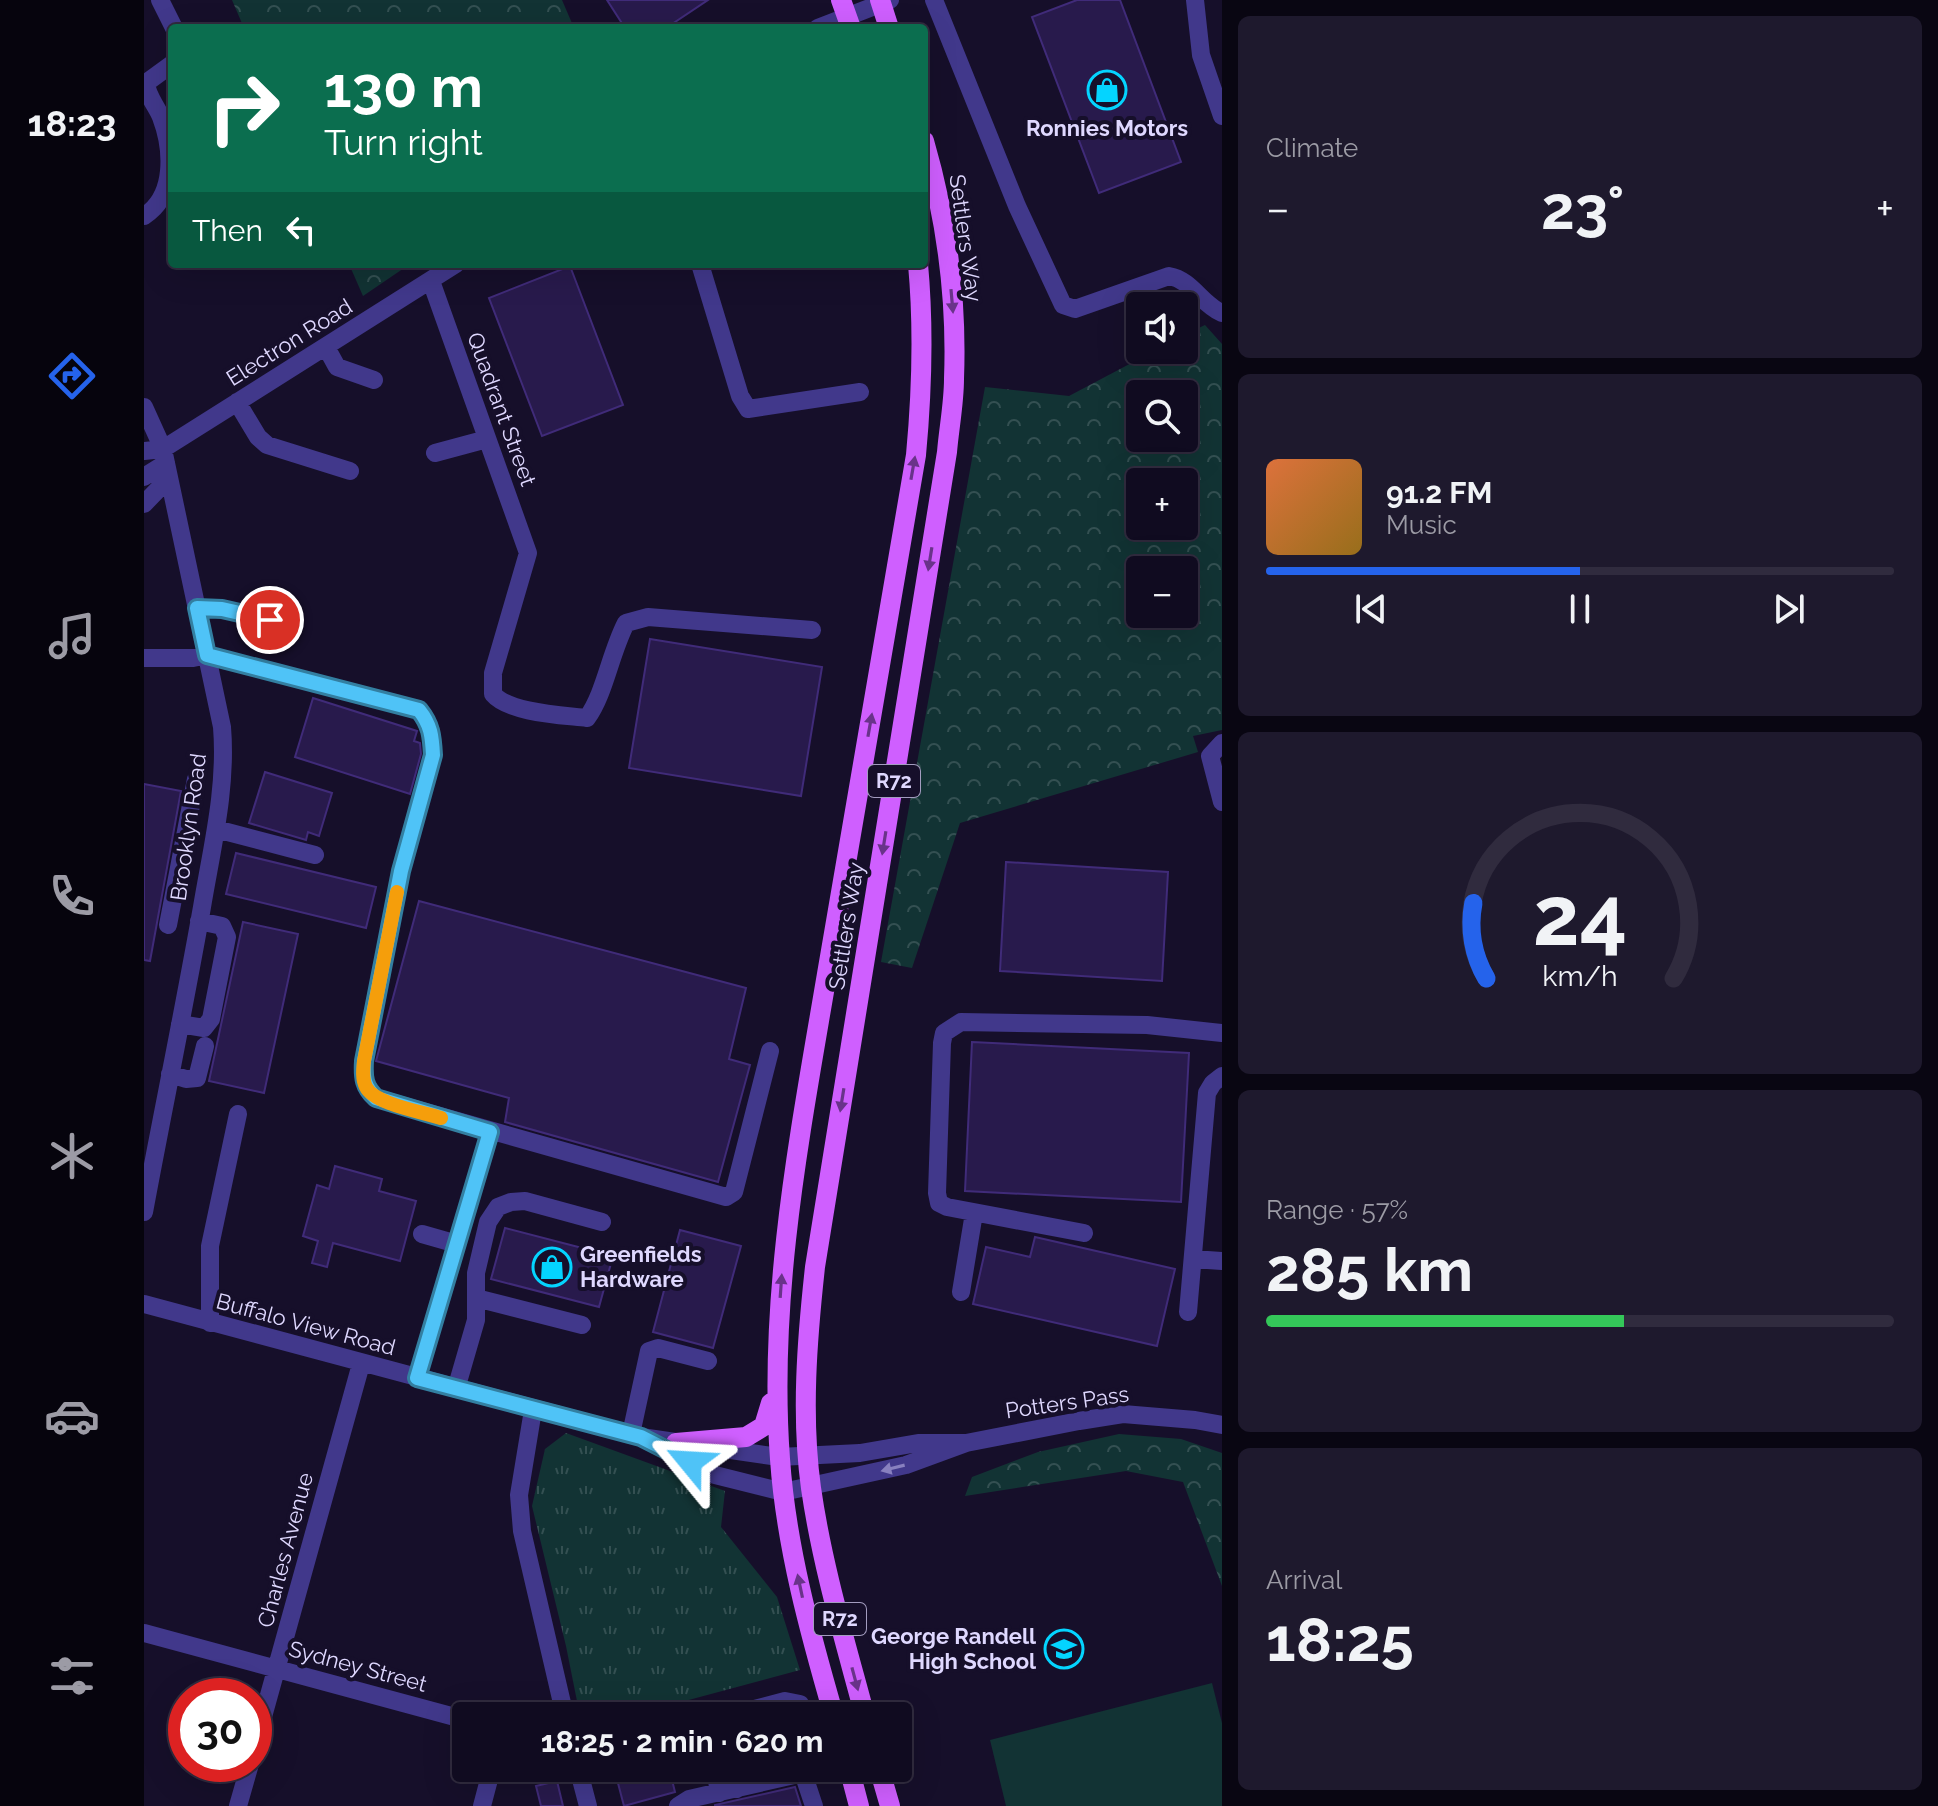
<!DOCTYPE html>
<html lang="en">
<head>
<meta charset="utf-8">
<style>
  :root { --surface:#100b20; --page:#1e192d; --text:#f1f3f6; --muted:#9c9ba5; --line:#302b3e; --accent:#2563eb }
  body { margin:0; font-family:Raleway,sans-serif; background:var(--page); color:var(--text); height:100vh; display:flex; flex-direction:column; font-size:30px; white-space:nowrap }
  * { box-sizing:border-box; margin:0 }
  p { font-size:26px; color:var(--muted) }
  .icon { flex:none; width:44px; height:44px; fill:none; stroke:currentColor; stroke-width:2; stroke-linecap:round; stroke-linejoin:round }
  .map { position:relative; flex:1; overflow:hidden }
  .side { display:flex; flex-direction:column; gap:16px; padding:16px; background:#090612; width:716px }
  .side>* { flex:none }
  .hud { position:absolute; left:24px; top:24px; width:760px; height:244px; border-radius:8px; box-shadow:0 8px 32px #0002,0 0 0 2px var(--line); background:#0b6e4f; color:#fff; overflow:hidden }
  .fabs { position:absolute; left:982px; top:292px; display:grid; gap:16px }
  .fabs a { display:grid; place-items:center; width:72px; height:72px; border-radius:8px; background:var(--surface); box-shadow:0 8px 32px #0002,0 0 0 2px var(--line); font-size:40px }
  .speed { position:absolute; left:24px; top:1678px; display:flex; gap:16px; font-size:40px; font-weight:700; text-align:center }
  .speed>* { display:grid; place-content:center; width:104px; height:104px; border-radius:50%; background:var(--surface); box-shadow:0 8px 32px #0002,0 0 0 2px var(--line); line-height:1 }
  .speed .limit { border:12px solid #d22; background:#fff; color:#111 }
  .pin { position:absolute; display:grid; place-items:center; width:68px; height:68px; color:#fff; margin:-34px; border:4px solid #fff; border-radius:50%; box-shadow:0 2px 8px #0007 }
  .me { position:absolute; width:88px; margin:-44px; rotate:297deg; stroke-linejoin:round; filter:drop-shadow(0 0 6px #0008) }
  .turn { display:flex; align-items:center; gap:28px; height:168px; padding:0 24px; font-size:36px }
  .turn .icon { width:104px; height:104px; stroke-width:2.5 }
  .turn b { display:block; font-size:56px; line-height:68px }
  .then { display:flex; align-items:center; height:76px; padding:0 24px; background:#0003; gap:16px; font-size:30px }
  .big { font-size:60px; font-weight:700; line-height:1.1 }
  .side .card { flex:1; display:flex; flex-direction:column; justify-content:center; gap:12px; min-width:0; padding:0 28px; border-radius:12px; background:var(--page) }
  .side .dial { align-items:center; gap:0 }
  .dial svg { height:208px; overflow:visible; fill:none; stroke:var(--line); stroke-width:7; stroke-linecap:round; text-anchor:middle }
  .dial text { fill:var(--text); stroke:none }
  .song { display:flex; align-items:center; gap:24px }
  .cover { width:96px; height:96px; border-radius:12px; background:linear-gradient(135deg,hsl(20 70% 55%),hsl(40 70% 35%)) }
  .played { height:8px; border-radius:4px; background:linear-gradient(90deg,var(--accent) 50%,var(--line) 50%) }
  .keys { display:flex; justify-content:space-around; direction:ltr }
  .heat { display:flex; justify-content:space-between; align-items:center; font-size:44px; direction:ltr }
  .charge { height:12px; border-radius:6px; background:linear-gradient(90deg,#34c759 57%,var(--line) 0) }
  .trip { position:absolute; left:308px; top:1702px; width:460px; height:80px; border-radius:8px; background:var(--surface); box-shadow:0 8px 32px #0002,0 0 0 2px var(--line); font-weight:700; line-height:80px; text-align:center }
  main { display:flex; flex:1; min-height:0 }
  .tab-bar { display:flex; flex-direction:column; width:144px; justify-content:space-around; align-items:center; background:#06040d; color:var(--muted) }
  .tab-bar .icon { width:56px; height:56px }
  .tab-bar .on { color:var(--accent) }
  .tab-bar b { font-size:36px; color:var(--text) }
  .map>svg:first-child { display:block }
  .grass { fill:url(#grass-tufts) }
  .forest { fill:url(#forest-crowns); fill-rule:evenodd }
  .park { fill:#123334 }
  .building { fill:#281a4c; stroke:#402b79; stroke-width:2 }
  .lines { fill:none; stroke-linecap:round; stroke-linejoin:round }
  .minor { stroke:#41388b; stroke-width:18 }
  .major { stroke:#cf5fff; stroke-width:20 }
  .oneway { fill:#69338a }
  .oneway2 { fill:#8880bf }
  .route-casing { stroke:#337fa1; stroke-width:20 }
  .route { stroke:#4fc3f7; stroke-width:14 }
  .slow { stroke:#f59e0b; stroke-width:14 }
  .labels { text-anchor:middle; stroke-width:8; stroke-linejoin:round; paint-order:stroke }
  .shield { fill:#160f2a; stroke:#a39cbf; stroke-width:2 }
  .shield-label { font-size:20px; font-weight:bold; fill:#dfd8ff }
  .poi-label { font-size:22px; font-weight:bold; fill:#dfd8ff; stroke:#160f2a }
  .street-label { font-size:22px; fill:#dfd8ff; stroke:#160f2a }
</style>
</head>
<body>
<main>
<nav class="tab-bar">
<b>18:23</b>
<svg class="icon on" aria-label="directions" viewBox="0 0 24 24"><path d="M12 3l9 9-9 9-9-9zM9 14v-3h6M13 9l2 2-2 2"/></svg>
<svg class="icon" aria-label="music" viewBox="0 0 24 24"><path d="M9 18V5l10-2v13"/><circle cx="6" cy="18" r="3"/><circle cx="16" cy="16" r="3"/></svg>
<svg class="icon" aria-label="phone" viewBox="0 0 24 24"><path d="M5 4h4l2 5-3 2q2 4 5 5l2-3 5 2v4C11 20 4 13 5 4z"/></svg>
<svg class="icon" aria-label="climate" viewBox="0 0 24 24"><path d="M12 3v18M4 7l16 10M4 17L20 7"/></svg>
<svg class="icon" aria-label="car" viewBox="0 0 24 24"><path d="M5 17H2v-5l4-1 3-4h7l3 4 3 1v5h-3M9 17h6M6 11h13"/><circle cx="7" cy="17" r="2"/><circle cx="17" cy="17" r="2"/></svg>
<svg class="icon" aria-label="filters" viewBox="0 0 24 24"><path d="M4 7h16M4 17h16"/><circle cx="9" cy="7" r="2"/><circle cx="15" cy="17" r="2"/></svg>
</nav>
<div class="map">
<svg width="1078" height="1806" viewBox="0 0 1078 1806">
  <defs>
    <pattern id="grass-tufts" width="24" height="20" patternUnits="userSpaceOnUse" patternTransform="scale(2)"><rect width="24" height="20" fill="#123334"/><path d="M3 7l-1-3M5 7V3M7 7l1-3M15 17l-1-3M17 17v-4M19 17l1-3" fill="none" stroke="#345052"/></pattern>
    <pattern id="forest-crowns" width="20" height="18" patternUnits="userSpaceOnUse" patternTransform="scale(2)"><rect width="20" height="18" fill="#123334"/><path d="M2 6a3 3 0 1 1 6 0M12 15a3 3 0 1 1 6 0" fill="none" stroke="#345052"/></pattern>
  </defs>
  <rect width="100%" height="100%" fill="#160f2a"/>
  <path class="grass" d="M422,1433L581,1491L577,1527L633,1597L656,1670L485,1716H436L422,1646L388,1506L401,1449Z"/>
  <path class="forest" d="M88,0H418L430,28H100Z
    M205,264H266L219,296Z
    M1061,325L1078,344V730L1049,736L1054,752L816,823L768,968L737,962L841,387L925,396L1012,350H1040V335ZM996,394H1040V438H996ZM996,482H1040V526H996ZM996,570H1040V614H996Z
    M975,1434L1037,1439L1078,1453V1586L1039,1482L982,1471L821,1496L828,1477L894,1452Z"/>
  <path class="park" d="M1068,1683L1078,1723V1806H862L846,1740Z"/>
  <path class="building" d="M463,0H564L522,28H481Z
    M933,0H976L1037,162L955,193L888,17Z
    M426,266L479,405L398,436L345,298Z
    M506,639L678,667L657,796L485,768Z
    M169,698L273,731L270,741L276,743L277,754L266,794L151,757Z
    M121,772L188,793L175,836L164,832L162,840L105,823Z
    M0,784L37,791L6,961L0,960Z
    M92,853L232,887L222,928L82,894Z
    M862,862L1024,872L1018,981L856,971Z
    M275,901L602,988L585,1059L606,1065L574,1182L361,1122L365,1098L232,1061Z
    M99,922L154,934L120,1093L65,1081Z
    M828,1042L1045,1053L1037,1202L821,1191Z
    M191,1166L238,1179L235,1191L272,1201L256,1261L189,1243L183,1267L168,1263L174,1241L159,1236L173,1185L185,1189Z
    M361,1228L469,1256L455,1307L347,1279Z
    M536,1230L597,1246L569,1348L509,1332Z
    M891,1237L1031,1269L1013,1346L829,1304L842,1247L886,1257Z
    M470,1768H525L531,1792L480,1806Z
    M413,1781L419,1806H397L392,1786Z
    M651,1787L657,1806H571V1805Z"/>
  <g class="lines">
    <path class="minor" d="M16,0L30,28
      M790,0L873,206L919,305L931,309L1025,276C1048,280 1057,304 1078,313
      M1051,0L1057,55L1078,116
      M674,28L746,0
      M0,216C32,196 29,149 17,117C12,105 3,96 2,83L28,64
      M556,264L596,396L604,409L716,392
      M287,281L384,553L349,673V694C365,713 418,715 443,718C461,693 466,654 482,623L504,617L668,630
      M182,347L193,367L230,380
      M93,402L114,437L123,445L206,471
      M0,407L19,449L78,727C83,788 68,847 58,907C40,1009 19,1110 0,1212
      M0,451L19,449L312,264
      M291,453L343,439
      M0,477L22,463
      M0,504L25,478
      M53,608L78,609L150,625
      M0,658H49L63,655L275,710C287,725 288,736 289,755L257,871L220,1061C219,1078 220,1087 232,1098L582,1197L590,1192L626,1051
      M1078,743L1066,756L1078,802
      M72,829L171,855
      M24,925L52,779
      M36,1024L60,1028L67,1019L83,937L78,926L55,921
      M26,1074L42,1079L53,1078L61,1046
      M940,1233L803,1207L795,1203L793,1193L798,1043L800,1033L817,1022L1003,1025L1078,1033
      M278,1234L313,1244
      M1049,1259L1078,1261
      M817,1292L830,1213
      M332,1298L438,1325
      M0,1304L497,1437L635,1457L716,1453L774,1443H822
      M1044,1312L1063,1093L1069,1083L1078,1076
      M66,1323V1246L94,1114
      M273,1378L346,1132
      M312,1389L332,1320V1273L344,1222L354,1207L367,1202L381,1201L458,1222
      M389,1410L375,1495L378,1531L421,1716
      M487,1434L505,1351L514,1348L564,1361
      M513,1445L571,1475L639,1492L762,1465L822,1443L935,1421L979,1414L1051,1420L1078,1425
      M0,1633L322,1720
      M583,1716L641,1701L656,1704L661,1716
      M110,1749L217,1364
      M434,1768L444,1806
      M571,1768L575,1793
      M588,1768L593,1789
      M659,1773L670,1806
      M94,1806L106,1764
      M338,1806L348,1768
      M534,1806L545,1799L659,1773L670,1768"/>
    <path class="major" d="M697,0L707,28
      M736,0L745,28
      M532,1443L602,1437L620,1426L627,1403
      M690,1716C666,1633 642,1546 636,1459C624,1295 656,1134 683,974C713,801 742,628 772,455C778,391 780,329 774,264
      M721,1716C701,1641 678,1565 667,1488C657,1416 663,1340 671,1267L803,452C805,428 810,403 810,379C813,300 802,217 780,141
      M705,1768L715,1806
      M735,1768L746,1806"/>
  </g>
  <defs><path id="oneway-solid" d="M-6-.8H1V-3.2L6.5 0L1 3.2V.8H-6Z" transform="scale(2)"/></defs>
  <g class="oneway">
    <use href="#oneway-solid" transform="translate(808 301) rotate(85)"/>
    <use href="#oneway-solid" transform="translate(769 468) rotate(-80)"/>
    <use href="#oneway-solid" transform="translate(786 559) rotate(99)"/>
    <use href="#oneway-solid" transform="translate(726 725) rotate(-80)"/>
    <use href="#oneway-solid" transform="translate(740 843) rotate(99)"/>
    <use href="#oneway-solid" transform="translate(698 1100) rotate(99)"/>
    <use href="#oneway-solid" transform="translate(637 1286) rotate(-86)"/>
    <use href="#oneway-solid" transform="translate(656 1586) rotate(-102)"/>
    <use href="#oneway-solid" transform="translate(711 1679) rotate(75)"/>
  </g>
  <use class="oneway2" href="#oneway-solid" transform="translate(749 1468) rotate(166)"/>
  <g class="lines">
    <defs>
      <path id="route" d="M126,620L78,609L53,608L63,655L275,710C287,725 288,736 289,755L257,871L220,1061C219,1078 220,1087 232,1098L346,1132L273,1378L497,1437L546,1462"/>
    </defs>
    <use href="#route" class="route-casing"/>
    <use href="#route" class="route"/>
    <path class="slow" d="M253,892L220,1061C219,1070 218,1079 222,1087C230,1104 279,1112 297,1118"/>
  </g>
  <defs>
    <symbol id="shop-ring" viewBox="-11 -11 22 22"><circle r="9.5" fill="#160f2a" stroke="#04d4ff" stroke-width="1.5"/><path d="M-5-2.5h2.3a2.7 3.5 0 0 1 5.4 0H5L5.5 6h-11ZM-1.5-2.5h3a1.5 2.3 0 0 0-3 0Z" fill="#04d4ff"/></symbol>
    <symbol id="school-ring" viewBox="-11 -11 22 22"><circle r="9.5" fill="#160f2a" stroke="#04d4ff" stroke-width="1.5"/><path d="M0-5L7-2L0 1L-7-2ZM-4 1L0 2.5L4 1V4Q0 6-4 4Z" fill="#04d4ff"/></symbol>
  </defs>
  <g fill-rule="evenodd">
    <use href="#shop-ring" x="941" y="68" width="44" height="44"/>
    <use href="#shop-ring" x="386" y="1245" width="44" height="44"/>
    <use href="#school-ring" x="898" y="1627" width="44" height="44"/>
  </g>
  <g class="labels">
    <g class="shield">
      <rect x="724" y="765" width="52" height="32" rx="6"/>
      <rect x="670" y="1603" width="52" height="32" rx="6"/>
    </g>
    <g class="shield-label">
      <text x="750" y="788">R72</text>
      <text x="696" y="1626">R72</text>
    </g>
    <g class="poi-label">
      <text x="963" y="136">Ronnies Motors</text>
      <text x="436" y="1262" text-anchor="start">Greenfields<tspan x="436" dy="25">Hardware</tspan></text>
      <text x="892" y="1644" text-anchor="end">George Randell<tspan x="892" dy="25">High School</tspan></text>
    </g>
    <g class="street-label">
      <text transform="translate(822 238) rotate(82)" y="8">Settlers Way</text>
      <text transform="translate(145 342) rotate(-32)" y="8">Electron Road</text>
      <text transform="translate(358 409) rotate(70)" y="8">Quadrant Street</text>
      <text transform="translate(44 827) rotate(-82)" y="8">Brooklyn Road</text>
      <text transform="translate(702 926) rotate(-81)" y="8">Settlers Way</text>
      <text transform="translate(162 1324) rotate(15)" y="8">Buffalo View Road</text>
      <text transform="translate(923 1402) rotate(-8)" y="8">Potters Pass</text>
      <text transform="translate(141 1550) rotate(-75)" y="8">Charles Avenue</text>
      <text transform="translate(214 1666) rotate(15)" y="8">Sydney Street</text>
    </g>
  </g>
</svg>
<div class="fabs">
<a><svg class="icon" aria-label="sound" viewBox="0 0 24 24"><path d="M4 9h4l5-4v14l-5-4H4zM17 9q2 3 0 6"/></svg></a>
<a><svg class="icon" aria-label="search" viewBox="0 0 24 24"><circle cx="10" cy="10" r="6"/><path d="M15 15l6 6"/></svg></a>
<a>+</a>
<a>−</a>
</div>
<div class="speed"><div class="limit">30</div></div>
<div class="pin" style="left:126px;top:620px;background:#d93025"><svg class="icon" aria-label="arrive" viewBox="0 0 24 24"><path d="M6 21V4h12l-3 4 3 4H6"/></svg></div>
<svg class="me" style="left:546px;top:1462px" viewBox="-20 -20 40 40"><path d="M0-17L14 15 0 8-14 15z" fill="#4fc3f7" stroke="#fff" stroke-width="4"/></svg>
<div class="trip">18:25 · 2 min · 620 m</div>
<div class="hud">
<div class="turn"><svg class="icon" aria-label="right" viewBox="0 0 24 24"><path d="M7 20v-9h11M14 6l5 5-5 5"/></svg><div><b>130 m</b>Turn right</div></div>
<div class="then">Then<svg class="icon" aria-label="left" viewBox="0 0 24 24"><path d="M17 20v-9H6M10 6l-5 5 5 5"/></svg></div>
</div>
</div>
<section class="side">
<div class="card"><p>Climate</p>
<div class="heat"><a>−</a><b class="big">23°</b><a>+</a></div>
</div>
<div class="card">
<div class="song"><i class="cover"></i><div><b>91.2 FM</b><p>Music</p></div></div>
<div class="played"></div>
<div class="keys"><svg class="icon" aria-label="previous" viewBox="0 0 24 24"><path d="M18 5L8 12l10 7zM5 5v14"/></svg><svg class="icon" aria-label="pause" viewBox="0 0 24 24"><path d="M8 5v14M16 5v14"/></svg><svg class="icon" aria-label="next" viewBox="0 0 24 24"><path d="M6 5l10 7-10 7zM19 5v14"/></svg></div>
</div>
<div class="card dial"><svg viewBox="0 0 100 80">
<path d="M14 69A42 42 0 1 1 86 69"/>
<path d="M14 69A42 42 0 0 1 9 40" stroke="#2563eb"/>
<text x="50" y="56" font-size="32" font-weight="700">24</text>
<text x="50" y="72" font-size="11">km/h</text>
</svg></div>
<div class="card"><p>Range · 57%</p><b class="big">285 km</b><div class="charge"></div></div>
<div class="card"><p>Arrival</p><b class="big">18:25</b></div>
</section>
</main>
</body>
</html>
